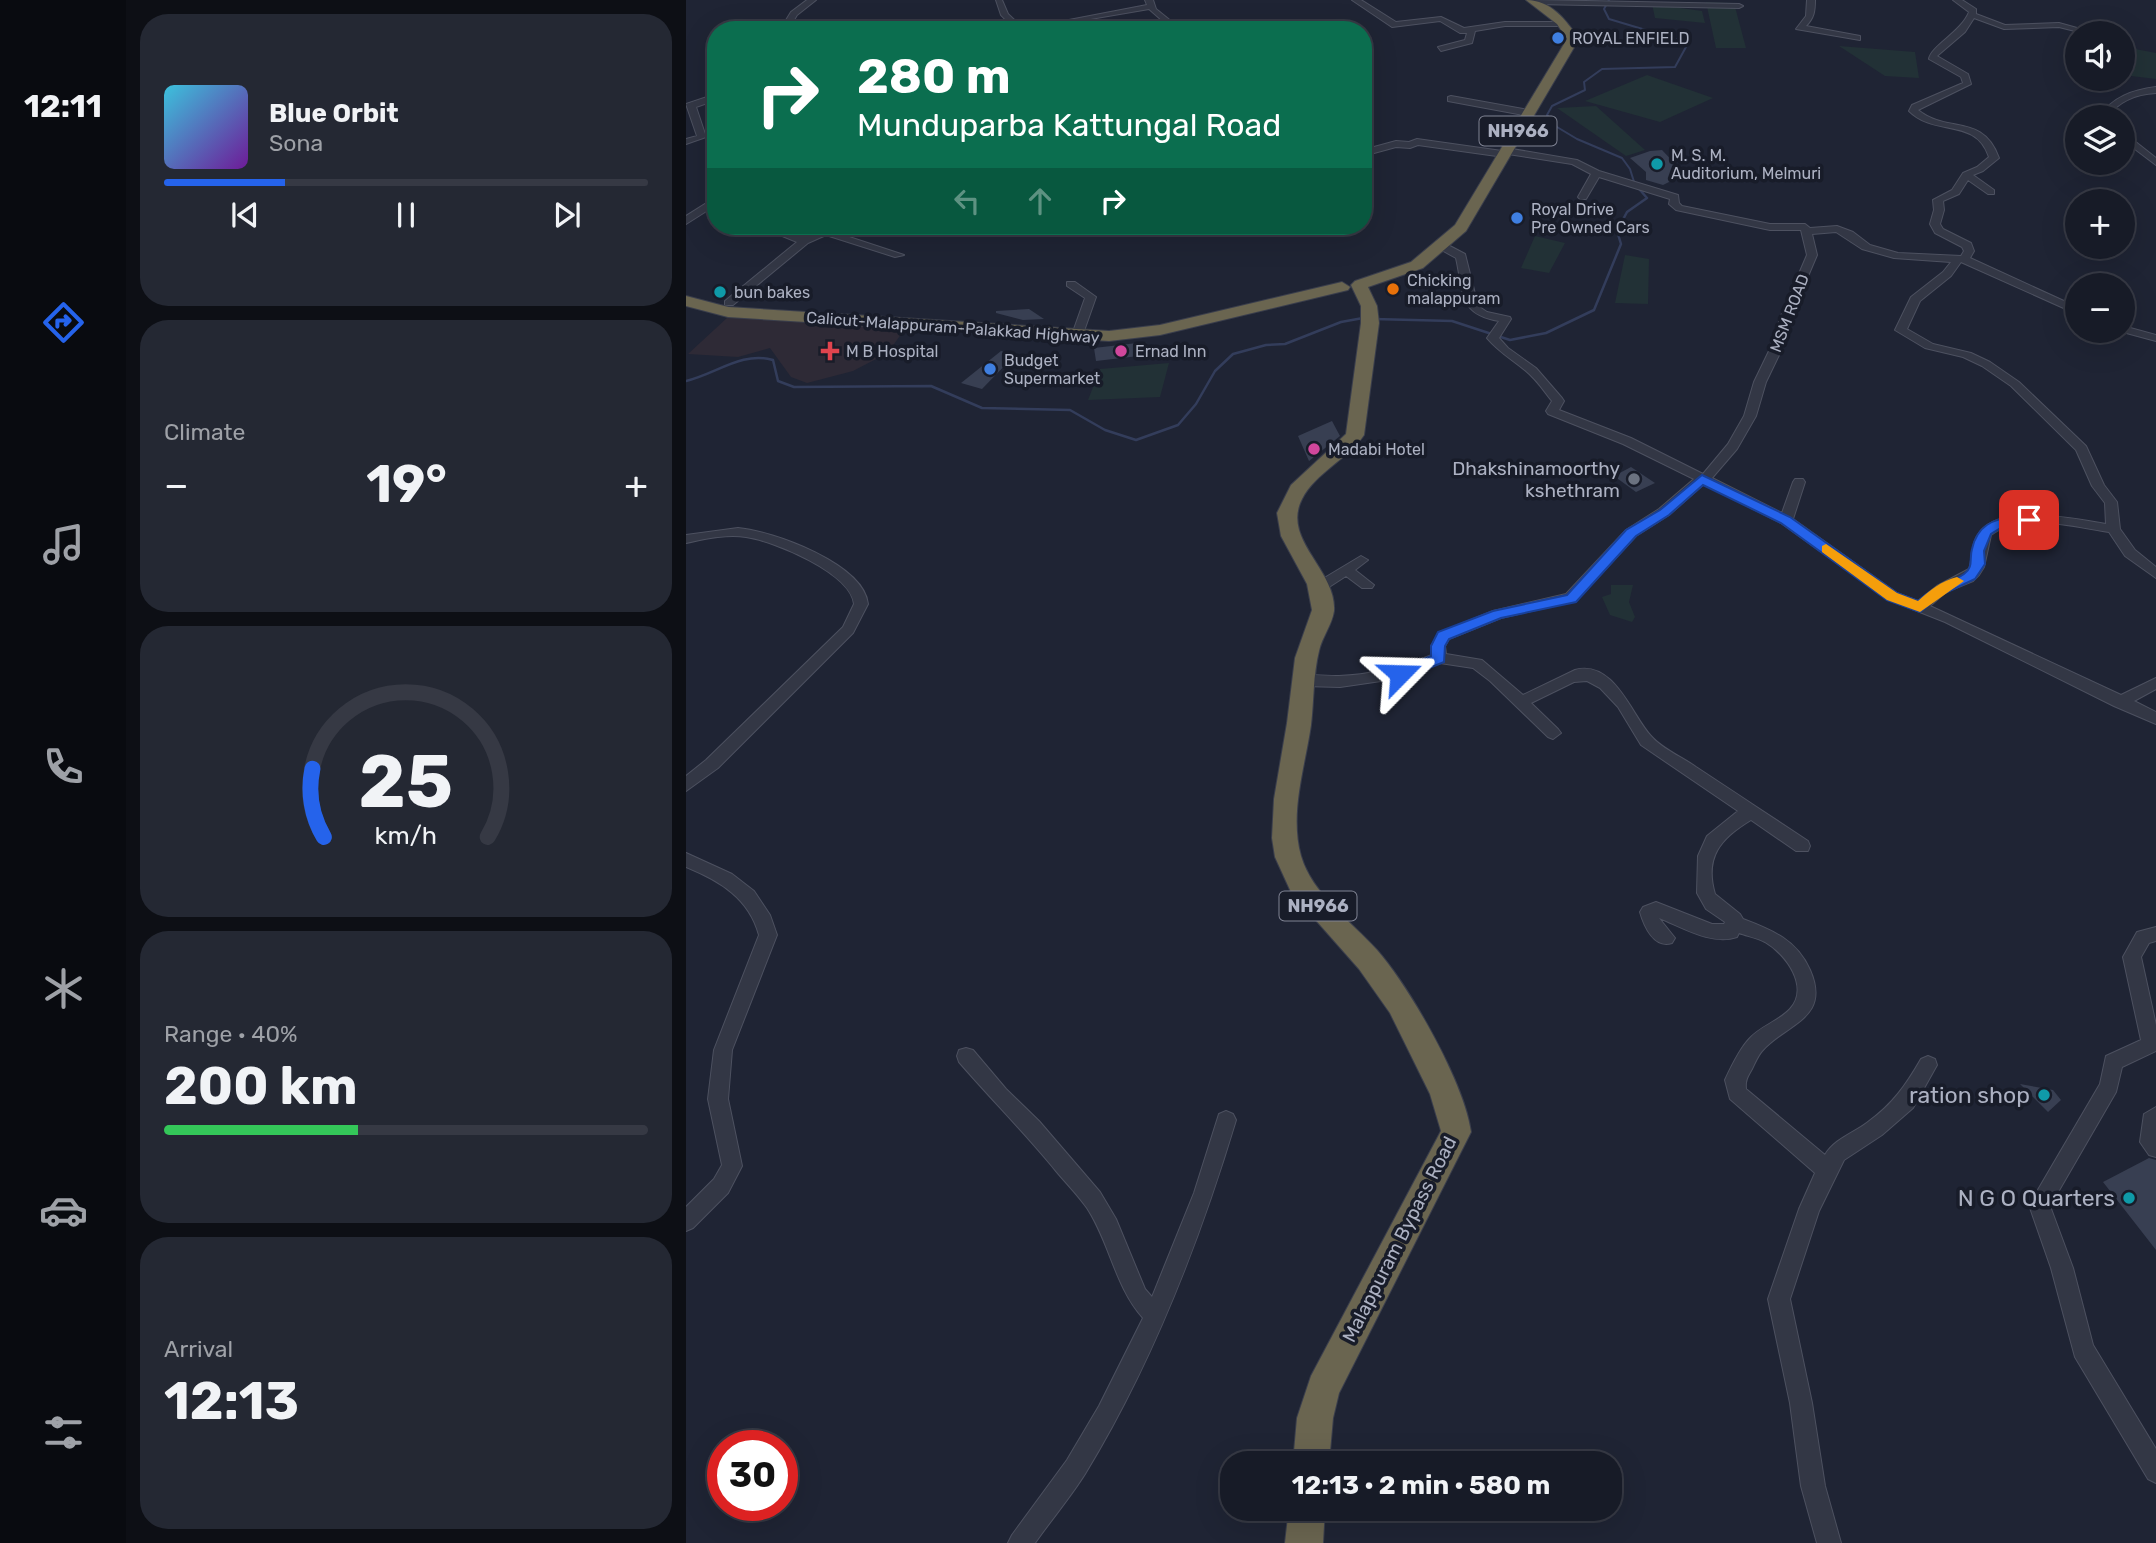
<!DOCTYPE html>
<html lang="en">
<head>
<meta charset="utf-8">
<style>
  :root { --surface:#171b27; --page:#242833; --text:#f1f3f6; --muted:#9ea1a7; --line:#363944; --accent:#2563eb }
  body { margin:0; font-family:Rubik,sans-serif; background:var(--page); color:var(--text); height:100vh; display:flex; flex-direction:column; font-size:26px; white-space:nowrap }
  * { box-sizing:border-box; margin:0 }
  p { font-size:23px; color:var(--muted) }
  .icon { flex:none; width:38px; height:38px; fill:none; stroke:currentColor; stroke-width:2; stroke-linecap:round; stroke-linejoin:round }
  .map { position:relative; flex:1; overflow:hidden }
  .drawer { display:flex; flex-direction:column; gap:14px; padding:14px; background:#0d0f15; width:560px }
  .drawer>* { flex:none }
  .guide { position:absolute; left:21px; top:21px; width:665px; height:214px; border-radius:28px; box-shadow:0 7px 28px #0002,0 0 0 2px var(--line); background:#0b6e4f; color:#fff; overflow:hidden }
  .tools { position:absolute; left:1379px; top:21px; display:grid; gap:14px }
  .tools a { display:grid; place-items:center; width:70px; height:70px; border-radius:50%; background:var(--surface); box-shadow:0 7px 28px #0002,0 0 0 2px var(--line); font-size:35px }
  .speed { position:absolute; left:21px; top:1430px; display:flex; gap:14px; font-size:35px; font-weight:700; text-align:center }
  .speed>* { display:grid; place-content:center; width:91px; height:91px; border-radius:50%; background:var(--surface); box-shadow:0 7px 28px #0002,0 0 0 2px var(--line); line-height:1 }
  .speed .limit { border:10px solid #d22; background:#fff; color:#111 }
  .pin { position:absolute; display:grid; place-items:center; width:60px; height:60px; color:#fff; margin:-30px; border-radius:14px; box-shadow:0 4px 10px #0006 }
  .me { position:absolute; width:77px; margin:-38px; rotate:68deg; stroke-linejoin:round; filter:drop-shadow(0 0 5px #0008) }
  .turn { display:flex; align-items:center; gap:24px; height:147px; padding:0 35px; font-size:32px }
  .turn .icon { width:91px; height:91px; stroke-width:2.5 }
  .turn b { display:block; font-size:49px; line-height:60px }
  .lanes { display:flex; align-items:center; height:66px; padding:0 35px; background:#0003; justify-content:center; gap:35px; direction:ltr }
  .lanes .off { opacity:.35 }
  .big { font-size:52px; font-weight:700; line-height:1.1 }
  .drawer .widget { flex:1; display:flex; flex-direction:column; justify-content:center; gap:10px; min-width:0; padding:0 24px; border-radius:28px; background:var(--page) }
  .drawer .dial { align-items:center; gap:0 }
  .dial svg { height:182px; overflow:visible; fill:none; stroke:var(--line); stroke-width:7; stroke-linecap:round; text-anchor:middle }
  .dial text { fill:var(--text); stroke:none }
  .song { display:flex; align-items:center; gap:21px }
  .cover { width:84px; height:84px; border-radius:10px; background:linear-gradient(135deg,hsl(190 70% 55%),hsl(280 70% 35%)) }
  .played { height:7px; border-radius:4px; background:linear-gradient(90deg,var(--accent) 25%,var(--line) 25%) }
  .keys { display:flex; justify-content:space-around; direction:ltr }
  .heat { display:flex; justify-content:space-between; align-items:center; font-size:38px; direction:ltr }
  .charge { height:10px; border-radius:5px; background:linear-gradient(90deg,#34c759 40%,var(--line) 0) }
  .trip { position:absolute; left:534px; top:1451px; width:402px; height:70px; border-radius:28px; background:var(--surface); box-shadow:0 7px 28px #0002,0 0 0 2px var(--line); font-weight:700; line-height:70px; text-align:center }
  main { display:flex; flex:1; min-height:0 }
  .tabs { display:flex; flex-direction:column; width:126px; justify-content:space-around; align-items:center; background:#090b10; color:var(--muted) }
  .tabs .icon { width:49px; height:49px }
  .tabs .selected { color:var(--accent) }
  .tabs b { font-size:32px; color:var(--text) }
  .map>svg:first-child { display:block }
  .medical { fill:#2e2a36 }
  .green { fill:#223136 }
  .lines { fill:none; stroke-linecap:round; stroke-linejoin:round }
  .stream-far1 { stroke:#333d5b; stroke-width:2 }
  .stream { stroke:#333d5b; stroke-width:2.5 }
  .building { fill:#383f52 }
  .minor-casing { stroke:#4d5160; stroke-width:2 }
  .highway-casing { stroke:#3a3e4c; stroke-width:2 }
  .minor { fill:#333745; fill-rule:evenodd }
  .highway { fill:#6a6550; fill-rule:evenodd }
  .route { fill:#2563eb; stroke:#184099; stroke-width:2 }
  .slow { fill:#f59e0b }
  .shop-dot { fill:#3f7fe0; stroke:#181c29; stroke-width:2.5 }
  .culture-dot { fill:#0f9aa8; stroke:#181c29; stroke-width:2.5 }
  .food-dot { fill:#e8710a; stroke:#181c29; stroke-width:2.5 }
  .health-dot { fill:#e0444e; stroke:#181c29; stroke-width:2.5 }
  .hotel-dot { fill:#d1479c; stroke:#181c29; stroke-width:2.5 }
  .worship-dot { fill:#6b7280; stroke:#181c29; stroke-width:2.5 }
  .labels { text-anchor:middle; stroke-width:7; stroke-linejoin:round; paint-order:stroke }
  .far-poi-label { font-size:16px; fill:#acb1c2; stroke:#181c29; text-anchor:start }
  .far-street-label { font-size:16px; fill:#acb1c2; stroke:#181c29 }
  .shield { fill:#181c29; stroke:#808494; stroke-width:2 }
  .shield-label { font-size:18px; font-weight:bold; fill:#acb1c2 }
  .poi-label { font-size:19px; fill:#acb1c2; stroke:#181c29; text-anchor:end }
  .street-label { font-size:19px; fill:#acb1c2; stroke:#181c29 }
  .near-poi-label { font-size:23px; fill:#acb1c2; stroke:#181c29; text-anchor:end }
</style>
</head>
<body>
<main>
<nav class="tabs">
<b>12:11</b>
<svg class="icon selected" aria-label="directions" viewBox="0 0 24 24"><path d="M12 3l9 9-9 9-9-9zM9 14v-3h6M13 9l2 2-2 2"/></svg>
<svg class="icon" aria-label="music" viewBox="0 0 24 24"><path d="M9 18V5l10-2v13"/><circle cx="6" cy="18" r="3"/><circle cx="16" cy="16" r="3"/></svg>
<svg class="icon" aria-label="phone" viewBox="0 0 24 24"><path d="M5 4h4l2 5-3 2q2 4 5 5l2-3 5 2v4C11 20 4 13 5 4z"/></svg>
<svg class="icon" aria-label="climate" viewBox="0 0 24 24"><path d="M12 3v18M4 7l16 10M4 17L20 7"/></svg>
<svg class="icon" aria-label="car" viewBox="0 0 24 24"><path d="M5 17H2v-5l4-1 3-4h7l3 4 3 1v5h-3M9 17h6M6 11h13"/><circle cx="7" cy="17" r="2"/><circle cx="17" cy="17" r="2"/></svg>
<svg class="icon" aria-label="filters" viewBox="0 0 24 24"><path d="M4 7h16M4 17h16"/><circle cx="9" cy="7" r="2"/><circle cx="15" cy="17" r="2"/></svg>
</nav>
<section class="drawer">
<div class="widget">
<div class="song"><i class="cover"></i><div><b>Blue Orbit</b><p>Sona</p></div></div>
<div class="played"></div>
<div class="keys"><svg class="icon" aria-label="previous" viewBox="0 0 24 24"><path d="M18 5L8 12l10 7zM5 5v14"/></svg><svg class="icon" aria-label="pause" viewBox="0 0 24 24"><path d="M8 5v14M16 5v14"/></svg><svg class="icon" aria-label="next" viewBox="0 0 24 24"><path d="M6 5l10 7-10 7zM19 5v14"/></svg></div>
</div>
<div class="widget"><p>Climate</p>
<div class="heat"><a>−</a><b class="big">19°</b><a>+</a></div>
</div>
<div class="widget dial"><svg viewBox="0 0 100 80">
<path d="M14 69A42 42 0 1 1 86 69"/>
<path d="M14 69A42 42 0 0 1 9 39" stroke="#2563eb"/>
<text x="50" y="56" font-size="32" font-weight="700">25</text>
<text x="50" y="72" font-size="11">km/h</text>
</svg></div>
<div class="widget"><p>Range · 40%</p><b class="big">200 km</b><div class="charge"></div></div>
<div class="widget"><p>Arrival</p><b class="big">12:13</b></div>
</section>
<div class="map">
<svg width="1470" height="1543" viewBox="0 0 1470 1543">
  <rect width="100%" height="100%" fill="#1f2434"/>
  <path class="medical" d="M42,317L220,327L206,347L192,358L167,371L121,383L105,377L84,348L52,357L2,354Z"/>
  <path class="green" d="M1020,2L1048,3L1060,48H1030Z
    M966,4L1016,11L1019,23L969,18Z
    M1153,46L1229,52L1233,78L1199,76Z
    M1444,48L1470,53V79L1437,75V62Z
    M961,75L1027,98L974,122L899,101Z
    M910,106L959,150L940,156L871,108Z
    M849,236L879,243L863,273L835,268Z
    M939,255L963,259L962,304L929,303Z
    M483,363L474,397L402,400L414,369Z
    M925,585H947L943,602L949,617L946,622L924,615L916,597L925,594Z"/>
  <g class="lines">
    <path class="stream-far1" d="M923,0L918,9L923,19L990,39L998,42L1000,47L989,67L916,69L898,82L899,90L866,106L861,115L871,127L891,139L936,158L944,169L949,185"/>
    <path class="stream" d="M688,319L766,321L824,340L860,333L908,310L935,244L931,231L941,212L961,198L948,183
      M0,381C30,374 56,351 87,360L92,381L108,387L245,386L296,408L384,410L419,430L450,440L492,425L510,404L529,371L547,354L580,345L599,344L655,322L677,318"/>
  </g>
  <path class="building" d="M976,150L996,171L997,179L985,181L977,185L960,180V172L944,158L964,151Z
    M343,309L358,319L337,320L310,313V311Z
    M460,342L463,350L453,356L410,361L408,348Z
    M315,351L329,355L296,389L275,383Z
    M646,421L654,436L623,461L612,436Z
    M945,467L969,483L950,492L928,476Z
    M1334,1084L1367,1090L1375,1100L1362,1112Z
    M1463,1158L1470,1160V1250L1417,1182Z"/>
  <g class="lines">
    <defs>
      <path id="minor" d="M121,0H130L111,15L102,30H94L105,12Z
        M310,0H316L322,14L339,30H330L315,15Z
        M459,0H467L470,9L496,30H487L463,9L387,22L383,20L461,5Z
        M666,0H675L710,22L755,17L778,28L819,22H877L881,24L877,26H819L789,31L786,43L755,51L752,47L779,40L781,33H774L754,21L706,27Z
        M848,0L1053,4L1057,6L1053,8L849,4L845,2Z
        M1121,0H1129C1129,11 1128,18 1120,26L1174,36V40L1110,29L1120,16Z
        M1267,0H1276L1290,9V14L1319,25L1373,23L1409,33H1397L1373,27L1318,29L1288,18L1279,32L1251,56L1282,74L1285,84L1232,110C1262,134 1297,113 1313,158L1297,171L1287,175L1308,190V194H1302L1282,180L1273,194L1257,201L1258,210L1254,224L1257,229L1285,243L1288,251L1284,258L1391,307V314L1275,262L1265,276L1234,301L1221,329L1247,344L1285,353L1304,362L1333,382L1400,446L1418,485L1431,502L1434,529L1449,550L1470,567V578L1439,556L1423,532C1388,527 1336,512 1305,535L1298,567L1293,575L1287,581L1260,592L1244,606L1435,695L1470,678V689L1448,701L1470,712V724L1428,706L1259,622L1201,599L1095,523L1018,484L983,515L950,536L890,601L815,618L763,639L759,646L760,654L796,660L837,695L889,670C928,659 946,716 965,736C976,749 996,757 1010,767C1048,792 1084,816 1122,841L1124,846L1122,851H1110L1065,820C1035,838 1018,857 1029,894L1054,914L1057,919C1086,930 1111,940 1124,970C1145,1018 1102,1023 1077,1050C1072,1055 1069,1063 1066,1069C1062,1076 1059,1080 1060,1089L1139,1155C1148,1139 1168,1133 1182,1122C1207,1104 1220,1085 1235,1059L1242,1056L1249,1059L1251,1065L1227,1108L1196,1135L1158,1160L1133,1211L1104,1299L1126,1403L1139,1486L1155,1543H1131L1115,1486L1104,1403L1082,1299L1113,1209L1129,1173L1044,1099L1039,1080C1045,1067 1054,1048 1064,1038C1075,1026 1093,1021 1104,1009C1124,987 1100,954 1079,942C1071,938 1061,936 1053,933L1051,937C1026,946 996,927 973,918L989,938L986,943C968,949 958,926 954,912L957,907L970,902L1026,924H1038L1039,922L1020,909L1011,893L1012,856L1021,836L1052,811L955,745L932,707L914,688L901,681L888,682L845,703L872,729L875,733L867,739L862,737L804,681L787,668L754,663L702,680L654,687L618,686L611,681C619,671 641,677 653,676C685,675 715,667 746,655L745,646L753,633L807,611L880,594L940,530L973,509L1008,479L937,444L862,414L860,411L866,401C858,391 850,379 840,371C827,360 813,352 801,338L813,321C772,314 778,293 770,258L752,248V244H760L779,254L792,306L801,312L824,317L825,319L813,338L822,348L850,368L876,398L878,401L873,410L945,438L1017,474L1042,444L1058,416L1068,382L1083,351L1095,316L1121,255L1115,230H1084L990,210L983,204L984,199L913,177L900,199H894L892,197L905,174L886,164L822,154L818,157L732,145L724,148L710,147L677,156V150L710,141L723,142L731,139L816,151L820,148L891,160L913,171L992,195L993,203L996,206L1084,224H1119L1124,228L1151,226L1167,232L1184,245L1212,253L1275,256L1278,251L1276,247L1249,233L1244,224L1248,210L1247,200L1266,190L1277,173L1291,167L1303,157C1290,117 1249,137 1223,111L1226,105L1277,83L1275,77L1243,59C1245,46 1275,32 1283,12ZM1150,232L1176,249L1208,258L1265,262L1257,272L1225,297L1209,330L1239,348L1277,357L1296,366L1325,386L1390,450L1406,486L1419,503L1420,524C1390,519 1313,503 1293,533C1285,543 1287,557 1283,569L1251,586L1232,601L1211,593L1107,519L1119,482L1117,479H1109L1107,482L1096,513L1026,478L1051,449L1070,416L1080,382L1095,351L1105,316L1131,255L1126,234Z
        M1470,87V93C1450,94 1433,101 1421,117H1413C1427,97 1446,90 1470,87Z
        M30,94V100L10,107L20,137L0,144V139L11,136L0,104Z
        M765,96L843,110L847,113L843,116L762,101V97Z
        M1437,132L1470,158V165L1437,140Z
        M30,197V205L0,224V216Z
        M72,226H86L118,237L139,229L218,255L209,257L140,235L122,243L47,305H39V301L111,242Z
        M381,282H389L410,297L398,331L388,329L399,298L381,286Z
        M1437,326L1470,335V341L1433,331H1437Z
        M52,528C87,531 178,564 182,604L167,633L32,768L0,791V776L20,760L157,627L168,604C165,573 88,541 60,537C40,534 19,539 0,543V535Z
        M675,556L682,560L669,570L688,585L686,588H676L660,576L640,589H630L628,586L630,583Z
        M0,853L46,874L68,891L84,915L91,935L46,1050L42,1099L56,1166L42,1193L7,1228L0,1231V1207L28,1179L36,1165L22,1099L28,1050L73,935C63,898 34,881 0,867Z
        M1470,927V941L1463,943L1455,957L1470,1025V1051L1436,1067L1430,1092L1364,1206L1387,1268L1407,1345L1470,1449V1483L1462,1479L1389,1357L1365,1268L1343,1205L1414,1084L1420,1056L1455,1040L1437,957L1451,932Z
        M280,1048L287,1050L320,1089L353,1121L414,1192L430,1219L459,1289L466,1297L508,1193L533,1114L540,1111L547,1114L550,1120C513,1243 466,1364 399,1474C384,1498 365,1520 349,1543H322L326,1535L381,1460L413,1406L457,1318C429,1287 424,1243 401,1208C392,1195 380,1183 370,1171C339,1133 305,1099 273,1062L271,1056L273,1050Z
        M1470,1107V1157L1463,1155L1454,1142L1458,1114Z"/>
      <path id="highway" d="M840,0C865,0 880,20 893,39L780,231L737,268L682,287L691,306L693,323L678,435C662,459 629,473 616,499C595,540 651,570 648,611C646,625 636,637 633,651C627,675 628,700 625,725C619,767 603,813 615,856C626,894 665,921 691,950C724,988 778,1082 785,1132L653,1393L647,1418L643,1463H607L611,1418L625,1376L755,1131L744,1094L704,1013L673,969L605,892L589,857L586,838L588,799L601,723L609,658L626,610L621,584L595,536L591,513L605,485L660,434L675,323V306L665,285L669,281L725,262L769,225L881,39L871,24Z
        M656,282L664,287L662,290L474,335L423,341L42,317L0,306V296L42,307L423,331L474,325Z
        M603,1508H639L637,1543H599Z"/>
    </defs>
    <use href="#minor" class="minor-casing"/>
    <use href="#highway" class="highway-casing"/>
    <use href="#minor" class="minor"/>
    <use href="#highway" class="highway"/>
  </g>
  <path class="route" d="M1016,475L1104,517L1211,593L1232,601C1249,585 1262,585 1278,574C1288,567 1283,559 1286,549C1291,526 1307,518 1329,517C1337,516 1344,515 1350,520L1343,524L1318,526L1305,534L1298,551L1299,564L1289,579L1255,595L1234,612L1201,600L1095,523L1017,485L983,515L950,536L890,602L815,618L763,639L759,646L758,662L719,678H709L707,674L709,671L745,656V646L752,632L807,611L881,595L940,530L974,510Z"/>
  <path class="slow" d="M1140,544L1211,593L1232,601C1244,590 1255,581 1271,577L1278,581L1234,612L1201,600L1136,552V546Z"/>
  <g class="shop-dot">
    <circle cx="872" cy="38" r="7"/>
    <circle cx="831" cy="218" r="7"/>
    <circle cx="304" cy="369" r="7"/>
  </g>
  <g class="culture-dot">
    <circle cx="971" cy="164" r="7"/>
    <circle cx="34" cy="292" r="7"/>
    <circle cx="1358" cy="1095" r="7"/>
    <circle cx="1443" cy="1198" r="7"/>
  </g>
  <circle class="food-dot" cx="707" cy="289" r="7"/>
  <path class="health-dot" d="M140.5 340.5h7v7h7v7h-7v7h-7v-7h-7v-7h7z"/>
  <g class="hotel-dot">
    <circle cx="435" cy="351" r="7"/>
    <circle cx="628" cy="449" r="7"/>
  </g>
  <circle class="worship-dot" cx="948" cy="479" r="7"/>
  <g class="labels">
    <g class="far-poi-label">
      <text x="886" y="44">ROYAL ENFIELD</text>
      <text x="985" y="161">M. S. M.<tspan x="985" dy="18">Auditorium, Melmuri</tspan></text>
      <text x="845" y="215">Royal Drive<tspan x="845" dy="18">Pre Owned Cars</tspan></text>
      <text x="721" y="286">Chicking<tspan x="721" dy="18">malappuram</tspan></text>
      <text x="48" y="298">bun bakes</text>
      <text x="160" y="357">M B Hospital</text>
      <text x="449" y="357">Ernad Inn</text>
      <text x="318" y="366">Budget<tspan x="318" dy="18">Supermarket</tspan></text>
      <text x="642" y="455">Madabi Hotel</text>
    </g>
    <g class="far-street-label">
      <text transform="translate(1103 313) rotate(-69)" y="6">MSM ROAD</text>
      <text transform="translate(267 327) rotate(4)" y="6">Calicut-Malappuram-Palakkad Highway</text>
    </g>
    <g class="shield">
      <rect x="793.5" y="116.5" width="77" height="29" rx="5"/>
      <rect x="593.5" y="891.5" width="77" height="29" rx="5"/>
    </g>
    <g class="shield-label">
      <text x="832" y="137">NH966</text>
      <text x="632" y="912">NH966</text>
    </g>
    <g class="poi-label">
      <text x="934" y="475">Dhakshinamoorthy<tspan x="934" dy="22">kshethram</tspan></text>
    </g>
    <g class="street-label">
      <text transform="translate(713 1239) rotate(-63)" y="7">Malappuram Bypass Road</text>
    </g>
    <g class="near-poi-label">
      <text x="1344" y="1103">ration shop</text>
      <text x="1429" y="1206">N G O Quarters</text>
    </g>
  </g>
</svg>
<div class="tools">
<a><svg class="icon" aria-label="sound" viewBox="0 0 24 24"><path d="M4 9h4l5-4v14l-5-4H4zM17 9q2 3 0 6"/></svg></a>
<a><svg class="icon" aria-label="layers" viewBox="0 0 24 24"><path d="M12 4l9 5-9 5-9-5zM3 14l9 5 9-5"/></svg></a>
<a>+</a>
<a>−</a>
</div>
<div class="speed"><div class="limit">30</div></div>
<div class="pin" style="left:1343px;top:520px;background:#d93025"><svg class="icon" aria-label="arrive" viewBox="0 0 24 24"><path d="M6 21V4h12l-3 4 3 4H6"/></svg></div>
<svg class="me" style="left:714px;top:674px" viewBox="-20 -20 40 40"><path d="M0-17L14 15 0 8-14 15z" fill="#2563eb" stroke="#fff" stroke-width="4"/></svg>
<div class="trip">12:13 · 2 min · 580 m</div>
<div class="guide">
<div class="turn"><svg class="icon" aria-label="right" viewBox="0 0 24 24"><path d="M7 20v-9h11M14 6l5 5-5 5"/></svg><div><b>280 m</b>Munduparba Kattungal Road</div></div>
<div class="lanes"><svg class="icon off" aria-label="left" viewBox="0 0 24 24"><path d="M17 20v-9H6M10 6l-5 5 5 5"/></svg><svg class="icon off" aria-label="ahead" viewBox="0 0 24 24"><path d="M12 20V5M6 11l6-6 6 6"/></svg><svg class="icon" aria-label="right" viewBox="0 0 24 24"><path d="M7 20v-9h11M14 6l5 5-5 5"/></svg></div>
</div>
</div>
</main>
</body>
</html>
